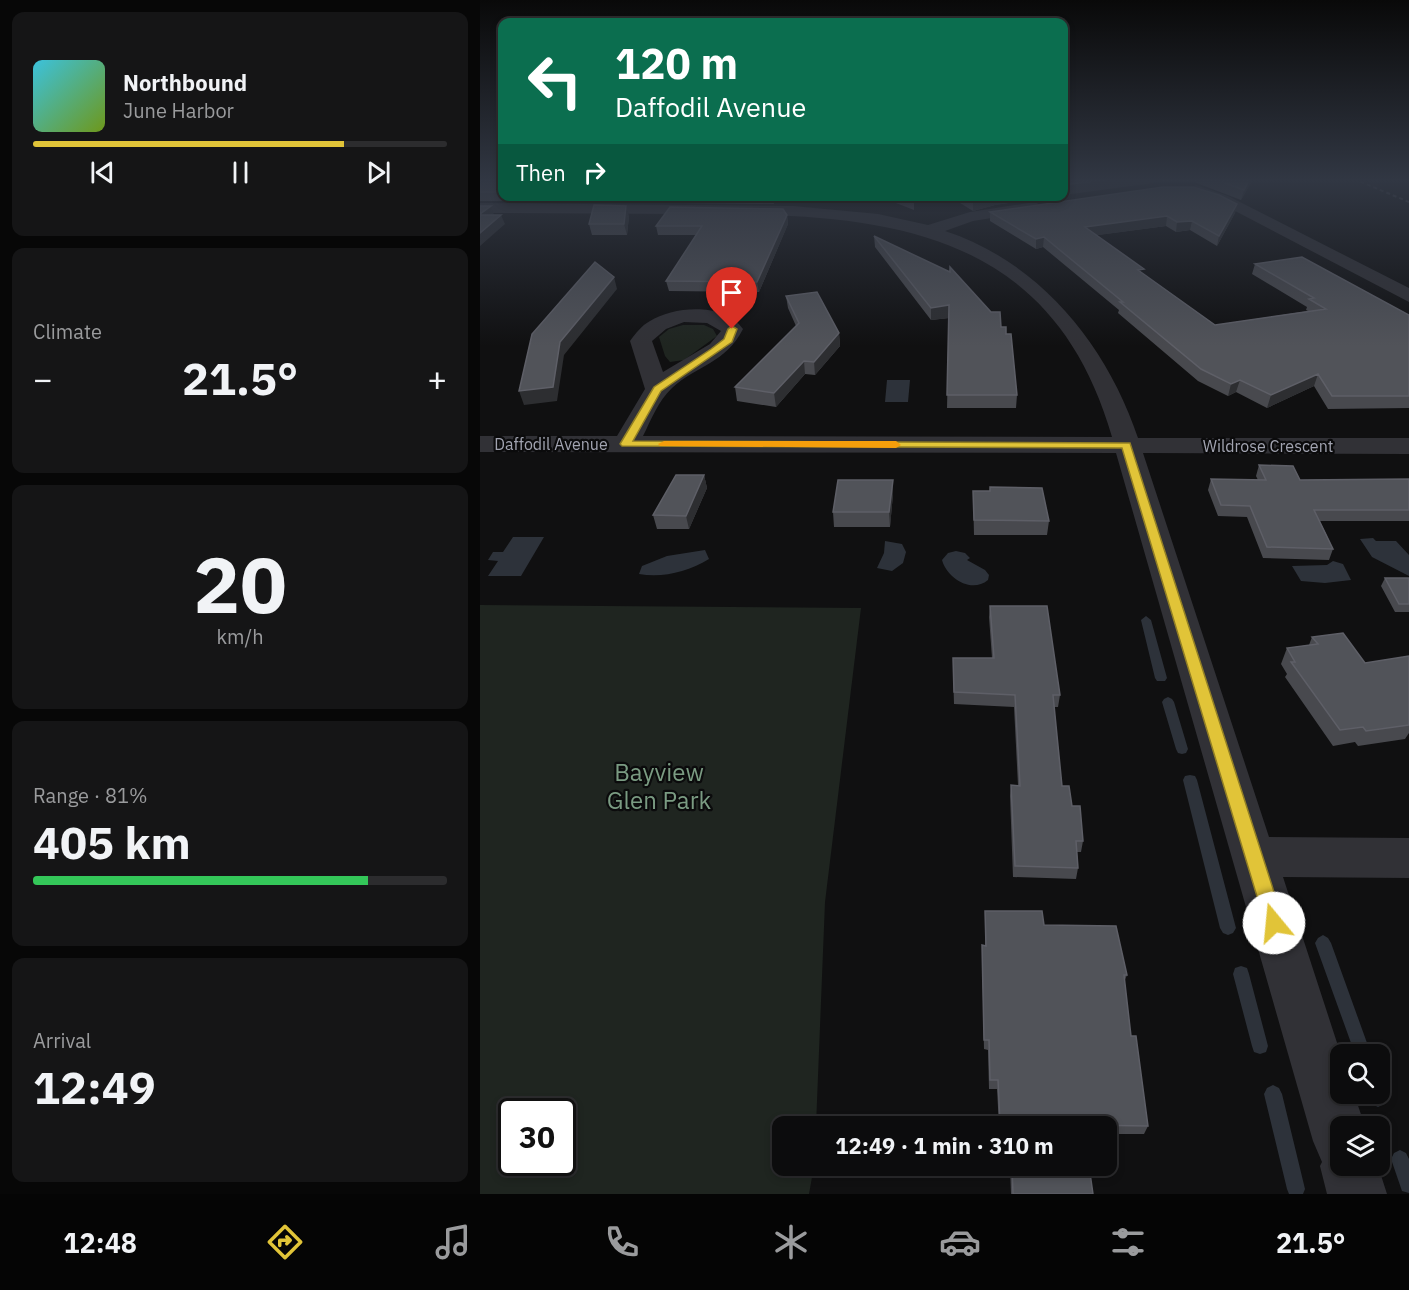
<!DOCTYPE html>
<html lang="en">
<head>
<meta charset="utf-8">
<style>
  :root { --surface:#0c0c0d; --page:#151516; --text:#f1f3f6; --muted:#9a9b9d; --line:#2c2c2e; --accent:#e1c438 }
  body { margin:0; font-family:"IBM Plex Sans",sans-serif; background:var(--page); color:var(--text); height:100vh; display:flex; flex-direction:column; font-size:22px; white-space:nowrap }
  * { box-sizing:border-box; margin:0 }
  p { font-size:20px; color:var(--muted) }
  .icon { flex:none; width:33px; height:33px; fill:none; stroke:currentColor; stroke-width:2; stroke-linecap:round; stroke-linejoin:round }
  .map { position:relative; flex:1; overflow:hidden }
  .details { display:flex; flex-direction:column; gap:12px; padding:12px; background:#070707; width:480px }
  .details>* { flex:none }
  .top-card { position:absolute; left:18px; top:18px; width:570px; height:183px; border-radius:12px; box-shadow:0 3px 9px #0003,0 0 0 2px var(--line); background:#0b6e4f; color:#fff; overflow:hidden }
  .tools { position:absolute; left:850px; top:1044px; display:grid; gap:12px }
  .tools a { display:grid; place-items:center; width:60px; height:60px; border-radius:12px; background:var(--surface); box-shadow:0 3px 9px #0003,0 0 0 2px var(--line); font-size:30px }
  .speed { position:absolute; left:18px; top:1098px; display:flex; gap:12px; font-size:30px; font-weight:700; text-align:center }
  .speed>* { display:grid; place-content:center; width:78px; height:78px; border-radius:50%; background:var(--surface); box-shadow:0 3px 9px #0003,0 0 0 2px var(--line); line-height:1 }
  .speed .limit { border:3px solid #111; border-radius:9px; background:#fff; color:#111 }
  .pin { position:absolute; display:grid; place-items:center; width:51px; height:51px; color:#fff; margin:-62px -26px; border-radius:50% 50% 50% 0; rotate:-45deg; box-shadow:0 0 6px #0007 }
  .pin .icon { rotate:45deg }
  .me { position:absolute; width:66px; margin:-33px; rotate:343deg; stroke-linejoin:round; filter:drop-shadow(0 0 4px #0008) }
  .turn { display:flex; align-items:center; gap:21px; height:126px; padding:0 18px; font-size:27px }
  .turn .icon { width:78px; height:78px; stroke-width:2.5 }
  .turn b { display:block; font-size:42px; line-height:51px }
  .then { display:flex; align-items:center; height:57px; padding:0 18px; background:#0003; gap:12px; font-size:22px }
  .big { font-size:45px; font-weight:700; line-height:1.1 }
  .details .widget { flex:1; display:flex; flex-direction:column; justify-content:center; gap:9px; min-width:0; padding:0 21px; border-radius:12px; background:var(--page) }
  .details .dial { align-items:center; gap:0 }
  .dial b { font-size:78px; line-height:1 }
  .song { display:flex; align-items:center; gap:18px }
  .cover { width:72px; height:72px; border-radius:9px; background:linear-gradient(135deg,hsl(190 70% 55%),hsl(80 70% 35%)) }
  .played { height:6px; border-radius:3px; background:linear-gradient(90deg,var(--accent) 75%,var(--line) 75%) }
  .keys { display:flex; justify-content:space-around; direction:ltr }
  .heat { display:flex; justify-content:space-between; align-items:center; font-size:33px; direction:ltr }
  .charge { height:9px; border-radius:4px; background:linear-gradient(90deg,#34c759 81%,var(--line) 0) }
  .trip { position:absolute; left:292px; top:1116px; width:345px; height:60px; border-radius:12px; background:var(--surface); box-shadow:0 3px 9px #0003,0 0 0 2px var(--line); font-weight:700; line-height:60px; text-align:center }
  .menu { display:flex; height:96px; justify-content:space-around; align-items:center; background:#050505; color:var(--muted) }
  .menu .icon { width:42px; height:42px }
  .menu .current { color:var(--accent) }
  .menu b { font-size:27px; color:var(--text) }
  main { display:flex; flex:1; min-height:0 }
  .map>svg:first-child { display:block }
  .green { fill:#1f2520; fill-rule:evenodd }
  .water { fill:#2d323a }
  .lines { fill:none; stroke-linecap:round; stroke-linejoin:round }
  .stream { fill:#2d323a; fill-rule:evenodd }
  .minor { fill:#313136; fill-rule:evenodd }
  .rail { stroke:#4c4d53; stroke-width:2; stroke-dasharray:4 3; stroke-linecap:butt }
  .wall { fill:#48494e }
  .shaded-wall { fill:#2d2e31 }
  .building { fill:#515359; stroke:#5e5f67; stroke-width:1.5 }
  .route { fill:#e1c438; stroke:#927f24; stroke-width:1.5 }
  .slow { fill:#f59e0b }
  .labels { text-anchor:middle; stroke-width:4.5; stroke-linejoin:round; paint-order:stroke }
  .far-street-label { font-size:16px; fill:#a2a4b1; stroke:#0b0b0c }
  .near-park-label { font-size:24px; fill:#7a9b82; stroke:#0b0b0c }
</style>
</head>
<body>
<main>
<section class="details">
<div class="widget">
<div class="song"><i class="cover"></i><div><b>Northbound</b><p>June Harbor</p></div></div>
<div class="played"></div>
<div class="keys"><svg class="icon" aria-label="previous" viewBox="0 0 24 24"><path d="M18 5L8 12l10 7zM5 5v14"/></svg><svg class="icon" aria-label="pause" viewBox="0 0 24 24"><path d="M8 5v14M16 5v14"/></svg><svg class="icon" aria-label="next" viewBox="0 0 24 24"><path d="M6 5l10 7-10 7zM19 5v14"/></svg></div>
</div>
<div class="widget"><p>Climate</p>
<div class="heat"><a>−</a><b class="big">21.5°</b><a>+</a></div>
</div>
<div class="widget dial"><b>20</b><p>km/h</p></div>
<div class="widget"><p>Range · 81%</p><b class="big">405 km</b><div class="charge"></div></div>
<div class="widget"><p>Arrival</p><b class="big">12:49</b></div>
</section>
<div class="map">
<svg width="929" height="1194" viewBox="0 0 929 1194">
  <rect width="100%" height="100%" fill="#101011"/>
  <path class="green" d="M203,325H224L233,329L237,336L204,360L190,362L185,356L179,337L189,329Z
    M0,605L381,608L345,902L336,1126H303V1166H334L329,1194H0ZM32,1112H82V1162H32Z"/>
  <path class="water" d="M407,380H430L428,402H405Z
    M33,537H64L41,576H8L18,561L8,560L13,552H23Z
    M893,538L896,541H916L929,555V576L892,557L880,539Z
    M405,541L422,544L426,552L423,563L412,571L397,568L404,553Z
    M225,550L229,559C207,572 183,578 159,574L162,566L187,556Z
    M476,551L485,553L490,558L487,560L505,570L509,575L508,580C491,594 467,578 462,560L468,553Z
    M853,561L863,564L871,580L845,583L821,581L812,566L847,565Z"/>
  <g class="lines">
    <path class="stream" d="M666,616L671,620L687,678L685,681H677L675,678L661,620Z
      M688,697L692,699L694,702L708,749L706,753L702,754L698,753L696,749L682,702L684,699Z
      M710,775L715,776L717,780L756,928L753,933L748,935L743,933L740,928L703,780L705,776Z
      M843,935L848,938L851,943L891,1054H875L835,943L838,938Z
      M761,966L767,968L769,974L788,1046L786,1052L780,1054L774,1052L772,1046L753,974L755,968Z
      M793,1085L799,1088L802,1094L825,1189L823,1194H809L807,1189L784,1094L787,1088Z
      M900,1087L903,1088L907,1098L904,1104L898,1107L892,1104L888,1094H900Z
      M920,1150L926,1153L929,1159V1193L922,1191L911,1159L914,1153Z"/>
    <path class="minor" d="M716,185L748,196L929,288V302L738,202L711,193L708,190Z
      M555,202L563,207L561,210L493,221L465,231C560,262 627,345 658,438H929V454L663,453L789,837L929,838V878L803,877L861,1055V1094H874L885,1126H861V1166H898L907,1194H847L840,1166L842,1162L833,1141L636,453L0,452V436H137L165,389L150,341C156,333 161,326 170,321C194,306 244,302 263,329C245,364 217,365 192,388C178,401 171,420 163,436L632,437C570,221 394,213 204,214C136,214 68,213 0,213V203L313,206L398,214L448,225L490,212ZM204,322L227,323L241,331L230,344L183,372L172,341L186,329Z"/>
    <path class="rail" d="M874,179L929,202"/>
  </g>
  <path class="wall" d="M0,179H22V196H38L32,201H0Z
    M584,179H773L761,200L714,182Z
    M118,196H151L150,202H119Z
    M201,196H293L294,204L202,203Z
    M398,196H431L434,199V210Z
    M469,196H574L515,205L493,211Z
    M757,204L755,213L737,246L710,230L696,232L686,226L617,235L663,274L735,325L828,311L826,310L827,307L772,274L775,264L929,315V408L848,409L834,386L787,408L756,392L748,396L718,381L638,313L639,310L563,247L556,249L510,221V212Z
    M307,215L308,224L279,292L189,291L186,281L216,235H178L176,226Z
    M149,216L147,235H112L109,224Z
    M394,236L521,327L526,334L537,395L536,408H467L469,318L451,320L395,247Z
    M306,296L359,333L360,346L335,375L325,374L296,407L257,401L255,387L316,326L308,308Z
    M779,465L820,480L929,479V521H840L853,549L849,560L783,558L767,517L738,516L728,490L731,479L778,480L776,476Z
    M224,475L227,488L209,529H177L173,515Z
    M493,491L569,521L567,535H494Z
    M413,494L410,527H354L353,512Z
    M905,578H929V612H915L901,586Z
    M510,606L580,695L578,707H574L582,786L592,806L603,841L601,852H597L598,868L596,879L533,877L530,796L531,785H538L534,707L474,704L473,669L512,658L509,617Z
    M832,637L885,663L929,656V733L925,739L878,746L875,742L853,746L805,677L807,674L801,664L807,648L829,645Z
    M505,911L564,925L647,975L644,982L651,1036L668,1126L664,1134H627V1126H519L517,1089H509L508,1050L504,1049L502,956V945H505Z
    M530,1166H609L613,1194H531Z"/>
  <path class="shaded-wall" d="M630,179H681V182L584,195V185Z
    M770,179H773L761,200L764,190Z
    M31,196H38L32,201Z
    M508,196H574L515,205L493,211V201Z
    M757,204L755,213L737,246L739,236Z
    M11,206L14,215L0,218V214Z
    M146,206L149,216L147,235L144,224Z
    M21,215L25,224L0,246V233Z
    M307,215L308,224L279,292L277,282Z
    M687,216L686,226L604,237L605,227Z
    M712,221L710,230L696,232L697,222Z
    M564,237L563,247L556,249V239Z
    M134,277L137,289L84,355L77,401L44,405L39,391Z
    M469,305V318L451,320V308Z
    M359,333L360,346L335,375L334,362Z
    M324,361L325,374L296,407L294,393Z
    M838,374L834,386L787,408L791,395Z
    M760,380L756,392L748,396L751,384Z
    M224,475L227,488L209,529L206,516Z
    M413,480V494L410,527L409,512Z"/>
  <path class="building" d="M0,179H22V192H0Z
    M584,179H630L584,185Z
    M734,179H770L764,190Z
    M683,187H713L739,195L757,204L739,236L712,221L697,222L687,216L605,227L664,269L658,270L735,325L846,309L829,299L834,298L775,264L822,257L929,315V396H852L838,374L791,395L760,380L751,384L721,369L640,302H643L564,237L556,239L510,212Z
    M486,196H508L493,201Z
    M114,205L146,206L144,224H109Z
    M0,206H11L0,214Z
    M190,207L303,209L307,215L277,282L186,281L222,226H176Z
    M0,215H21L0,233Z
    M394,236L470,272V267L511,312H520L521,327H526V334H531L537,395H467L469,305L451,308Z
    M115,262L134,277L80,342L73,387L39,391L52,334Z
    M337,292L359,333L334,362L324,361L294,393L255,387L319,323L306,296Z
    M779,465L813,466L820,480L929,479V510H834L853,549L787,547L770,506L741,505L731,479L786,480Z
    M196,475H224L206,516L173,515Z
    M358,480H413L409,512H353Z
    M510,487L562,488L569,521L494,520L493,491H510Z
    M905,578H929V604H919Z
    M510,606H567L580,695H573L582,786H589L592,806H600L603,841H596L598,868L535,866L531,785L540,786L535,695L474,692L473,658H514Z
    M863,633L885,663L929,656V725L886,731L883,727L860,730L811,662H815L807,648L838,644L832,637Z
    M505,911H562L564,925L636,926L647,975H644L651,1036H656L668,1126L605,1125V1126H530V1125L520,1124L518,1080H510L509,1040H504L502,945L506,946Z
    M532,1166H609L613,1194H533Z"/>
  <linearGradient id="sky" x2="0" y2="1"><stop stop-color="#090909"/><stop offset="0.52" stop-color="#313743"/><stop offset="1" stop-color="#313743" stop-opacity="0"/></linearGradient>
  <rect width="929" height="346" fill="url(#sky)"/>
  <path class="route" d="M252,326L257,329L252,342L181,391L153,441L650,443L804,923L801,929L794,932L787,929L785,923L642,448L142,446L140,444L174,387L231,349L244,339L248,329Z"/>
  <path class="slow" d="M184,441H416L421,445L416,448L180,446L178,444Z"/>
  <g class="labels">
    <g class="far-street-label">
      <text x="71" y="450">Daffodil Avenue</text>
      <text x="788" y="452">Wildrose Crescent</text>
    </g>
    <g class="near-park-label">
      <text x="179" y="781">Bayview<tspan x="179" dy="28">Glen Park</tspan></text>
    </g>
  </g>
</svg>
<div class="tools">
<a><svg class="icon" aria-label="search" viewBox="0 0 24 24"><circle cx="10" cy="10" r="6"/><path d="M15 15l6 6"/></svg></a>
<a><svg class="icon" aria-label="layers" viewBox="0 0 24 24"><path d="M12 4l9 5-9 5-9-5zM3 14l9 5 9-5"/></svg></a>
</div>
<div class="speed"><div class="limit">30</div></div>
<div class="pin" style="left:252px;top:329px;background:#d93025"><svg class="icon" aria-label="arrive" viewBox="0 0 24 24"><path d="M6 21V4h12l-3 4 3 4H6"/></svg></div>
<svg class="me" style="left:794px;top:923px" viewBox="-20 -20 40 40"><circle r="19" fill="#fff"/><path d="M0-13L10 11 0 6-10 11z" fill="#e1c438"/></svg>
<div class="trip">12:49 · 1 min · 310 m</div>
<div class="top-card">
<div class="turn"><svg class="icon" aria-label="left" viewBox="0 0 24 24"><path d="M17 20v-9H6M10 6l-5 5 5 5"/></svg><div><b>120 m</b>Daffodil Avenue</div></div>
<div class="then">Then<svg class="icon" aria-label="right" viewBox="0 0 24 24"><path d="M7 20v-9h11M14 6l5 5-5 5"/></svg></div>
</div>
</div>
</main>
<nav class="menu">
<b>12:48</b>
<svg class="icon current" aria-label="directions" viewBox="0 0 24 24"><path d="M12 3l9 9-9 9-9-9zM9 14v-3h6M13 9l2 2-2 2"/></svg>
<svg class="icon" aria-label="music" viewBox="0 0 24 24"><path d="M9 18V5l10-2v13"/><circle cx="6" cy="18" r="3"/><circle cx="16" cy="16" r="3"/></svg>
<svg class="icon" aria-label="phone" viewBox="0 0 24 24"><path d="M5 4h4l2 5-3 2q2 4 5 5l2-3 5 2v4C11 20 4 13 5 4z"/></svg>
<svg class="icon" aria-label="climate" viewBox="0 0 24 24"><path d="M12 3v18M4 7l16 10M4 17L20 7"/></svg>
<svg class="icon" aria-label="car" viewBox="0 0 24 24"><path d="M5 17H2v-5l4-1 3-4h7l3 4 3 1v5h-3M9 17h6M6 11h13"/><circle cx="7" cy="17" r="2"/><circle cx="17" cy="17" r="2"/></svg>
<svg class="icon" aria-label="filters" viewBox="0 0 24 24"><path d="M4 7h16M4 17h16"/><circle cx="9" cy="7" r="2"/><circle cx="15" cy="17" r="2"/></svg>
<b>21.5°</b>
</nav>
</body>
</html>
